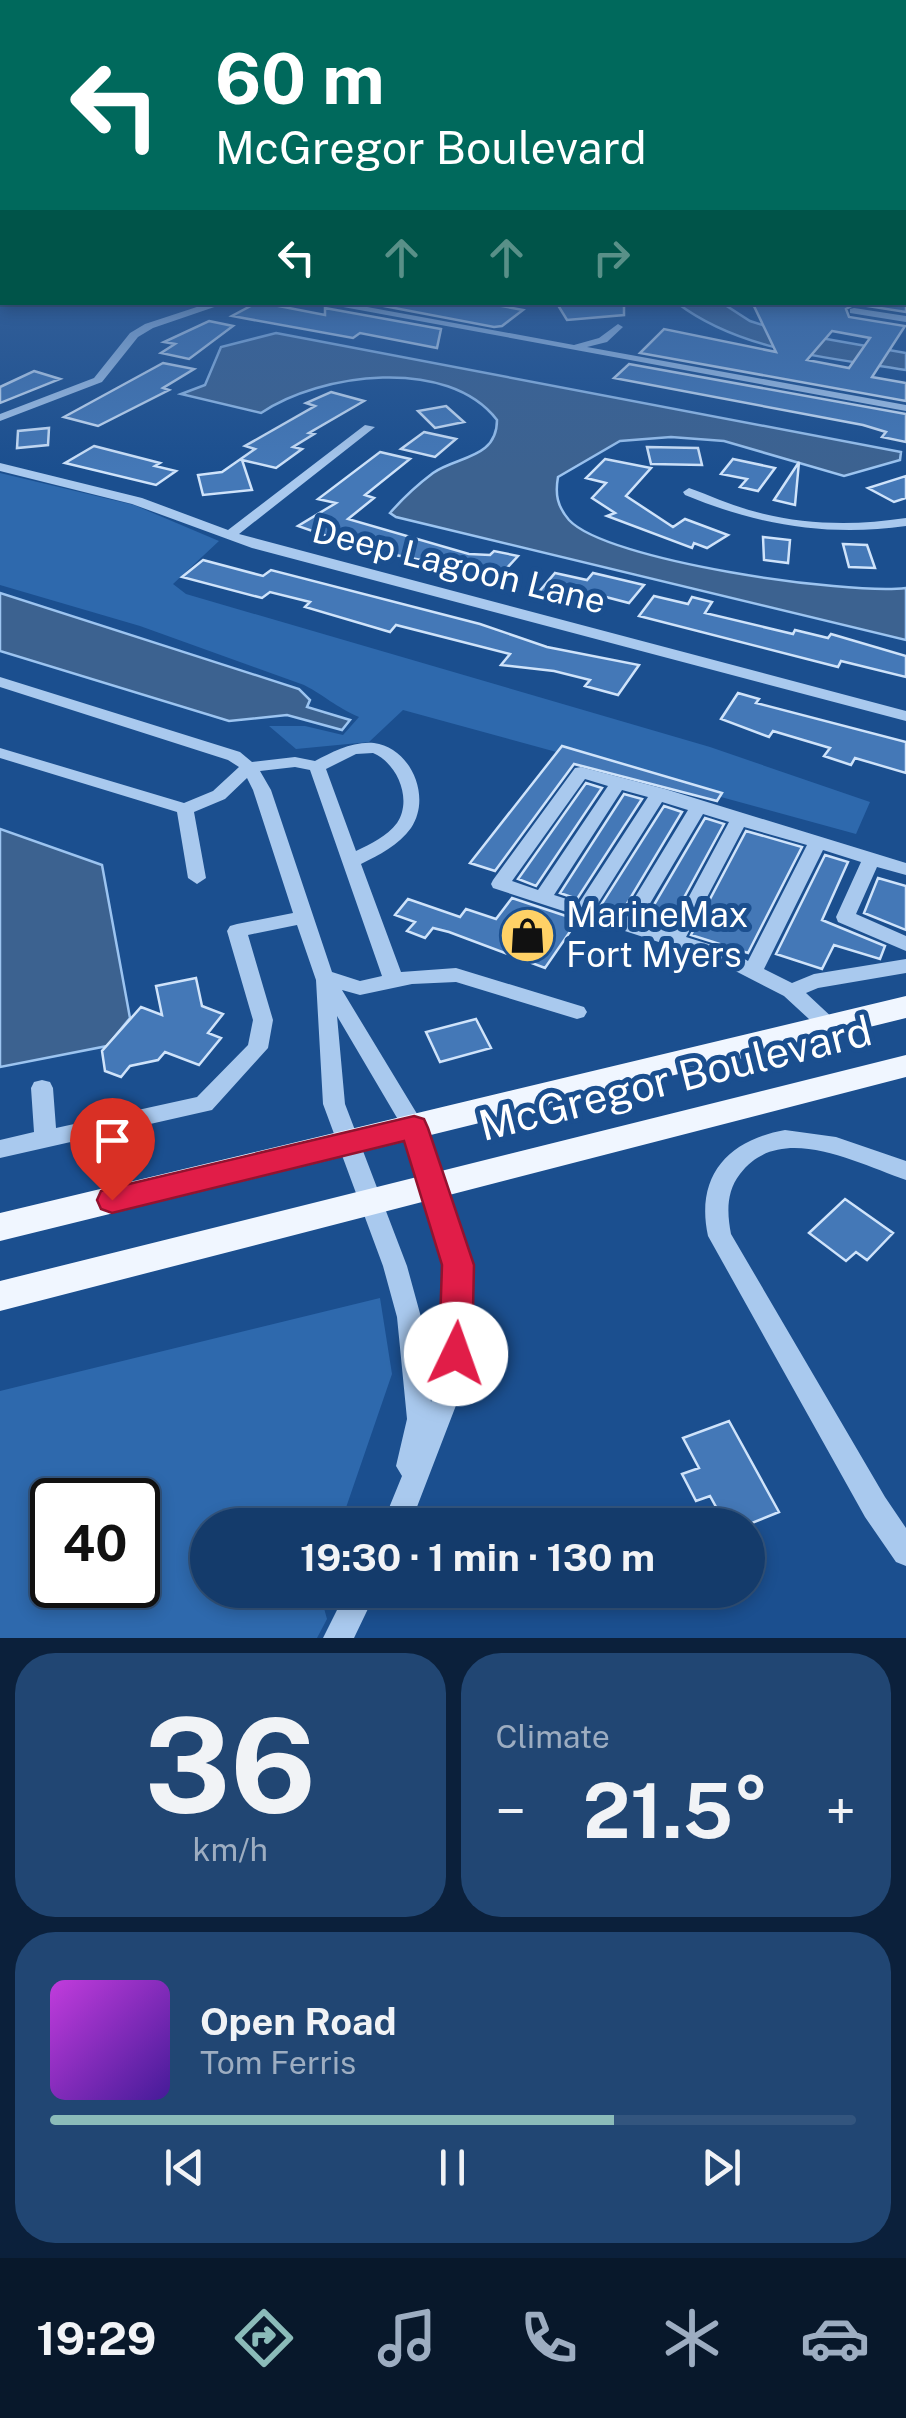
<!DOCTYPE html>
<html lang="en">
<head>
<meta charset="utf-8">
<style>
  :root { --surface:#143b6b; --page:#214673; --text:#f1f3f6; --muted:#9dadc1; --line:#33557e; --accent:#8bbbb9 }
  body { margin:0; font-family:"Public Sans",sans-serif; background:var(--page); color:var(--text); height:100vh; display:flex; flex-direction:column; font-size:38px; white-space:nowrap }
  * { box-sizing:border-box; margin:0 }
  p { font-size:32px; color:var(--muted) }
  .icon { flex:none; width:55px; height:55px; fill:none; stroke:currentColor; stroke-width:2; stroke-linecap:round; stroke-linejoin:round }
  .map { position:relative; height:1638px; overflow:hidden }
  .details { display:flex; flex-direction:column; gap:15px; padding:15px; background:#0b203b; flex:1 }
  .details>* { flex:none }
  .guide { position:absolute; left:0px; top:0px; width:908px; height:305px; box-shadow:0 5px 15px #0003,0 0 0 2px var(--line); background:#00695c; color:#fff; overflow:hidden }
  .speed { position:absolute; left:30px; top:1478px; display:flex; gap:20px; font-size:50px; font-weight:700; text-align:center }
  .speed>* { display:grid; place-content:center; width:130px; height:130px; border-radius:50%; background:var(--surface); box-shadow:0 5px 15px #0003,0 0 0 2px var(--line); line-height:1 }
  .speed .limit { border:5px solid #111; border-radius:15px; background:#fff; color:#111 }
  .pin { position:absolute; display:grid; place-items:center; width:85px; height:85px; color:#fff; margin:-102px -42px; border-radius:50% 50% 50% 0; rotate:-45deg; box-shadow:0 0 10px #0007 }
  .pin .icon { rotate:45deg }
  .me { position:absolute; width:110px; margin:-55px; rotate:3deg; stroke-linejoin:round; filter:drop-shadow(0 0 8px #0008) }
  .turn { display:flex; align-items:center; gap:35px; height:210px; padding:0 50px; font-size:45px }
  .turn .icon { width:130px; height:130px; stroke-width:2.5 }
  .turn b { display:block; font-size:70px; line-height:85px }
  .lanes { display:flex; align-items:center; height:95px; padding:0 50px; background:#0003; justify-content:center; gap:50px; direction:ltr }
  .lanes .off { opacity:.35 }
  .big { font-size:75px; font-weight:700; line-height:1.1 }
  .details .card { flex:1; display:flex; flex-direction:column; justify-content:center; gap:15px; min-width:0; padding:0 35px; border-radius:40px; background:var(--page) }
  .details .dial { align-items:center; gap:0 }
  .dial b { font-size:130px; line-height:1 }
  .song { display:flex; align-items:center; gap:30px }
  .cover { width:120px; height:120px; border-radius:15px; background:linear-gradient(135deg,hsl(290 70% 55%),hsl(260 70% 35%)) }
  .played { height:10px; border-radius:5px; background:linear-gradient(90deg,var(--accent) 70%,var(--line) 70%) }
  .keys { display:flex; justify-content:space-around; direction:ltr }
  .heat { display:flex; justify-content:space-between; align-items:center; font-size:55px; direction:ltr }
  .details .tiles { flex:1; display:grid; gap:15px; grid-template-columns:1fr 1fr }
  .card:last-child { grid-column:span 2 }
  .trip { position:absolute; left:190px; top:1508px; width:575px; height:100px; border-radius:50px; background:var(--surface); box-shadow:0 5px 15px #0003,0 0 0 2px var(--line); font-weight:700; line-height:100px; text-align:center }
  .tab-bar { display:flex; height:160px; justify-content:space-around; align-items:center; background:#08182b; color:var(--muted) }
  .tab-bar .icon { width:70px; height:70px }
  .tab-bar .active { color:var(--accent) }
  .tab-bar b { font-size:45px; color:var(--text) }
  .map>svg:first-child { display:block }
  .green { fill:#2e69ad; fill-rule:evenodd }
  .water { fill:#3c6290; stroke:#9cc4f0; stroke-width:2.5 }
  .building { fill:#4478b7; stroke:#cfe3fa; stroke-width:2.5; fill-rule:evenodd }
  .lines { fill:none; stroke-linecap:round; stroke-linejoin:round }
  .minor { fill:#a9c9ee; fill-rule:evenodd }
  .major { fill:#f0f6ff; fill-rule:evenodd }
  .route { fill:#e11d48; stroke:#92132f; stroke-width:2.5 }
  .labels { text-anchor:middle; stroke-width:10; stroke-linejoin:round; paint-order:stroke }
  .street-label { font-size:35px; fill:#fff; stroke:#1b4f8f }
  .poi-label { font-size:35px; fill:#fff; stroke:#1b4f8f; text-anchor:start }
  .near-street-label { font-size:42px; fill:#fff; stroke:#1b4f8f }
</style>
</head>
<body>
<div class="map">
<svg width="906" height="1638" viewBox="0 0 906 1638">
  <rect width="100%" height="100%" fill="#1b4f8f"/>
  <path class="green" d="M0,473L134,505L219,541L173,584L186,594L710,747L870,802L856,834L403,710L369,742L296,749L269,726H305L343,735L359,717C334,706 327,697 304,685L140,626L0,585Z
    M380,1298L392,1374L340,1525H208V1590H319L327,1619L317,1638H0V1391ZM138,1500V1585H52V1500Z"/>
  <path class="water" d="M677,303H722L750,321L781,331L906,353V370C827,357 742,352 677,303Z
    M276,333L901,452L900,460L844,476L724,441L671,437L620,441L558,477C555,494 557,506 569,520C607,561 846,595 906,588V640L396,517L390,513C403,498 417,485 433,473C457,456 497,459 497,420C448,356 320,373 261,413L181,394L205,385L221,347Z
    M0,593L299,689L310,700L307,707L350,720L342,730L287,715L229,721L0,651Z
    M0,829L102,865L130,1018L107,1046L0,1067Z"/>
  <path class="building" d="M258,302L325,315V308L441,329L437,348L360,333L353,338L232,316Z
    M363,302H480L523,310L502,326L494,327Z
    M556,302H624V315L567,320Z
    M752,302H906V312L855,304L846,309L849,317L905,326L872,377L906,383V401L640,353L664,329L776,352ZM832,331L870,338L849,368L807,360Z
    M209,321L233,326L189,359L161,353L175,344L164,342Z
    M163,363L194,369L163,388L169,390L98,426L64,417Z
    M629,364L906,414V442L882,437L886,432L863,425L614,378Z
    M34,371L60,379L0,403V387Z
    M331,392L364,401L309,433L314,434L293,447L302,449L276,468L242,460L252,490L203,495L198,475L222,472L255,449L245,446L315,406L306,403Z
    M446,406L464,422L435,428L418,411Z
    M49,428L48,445L17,448L18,431Z
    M424,432L456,439L435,457L401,449Z
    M94,446L160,463L155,466L176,471L156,485L65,463Z
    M647,447L698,448L702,465L651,464Z
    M380,452L410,459L365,495L374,498L348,519L469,554L490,555L494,551L518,556L494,582L453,572L456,569L447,565L364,549L298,526L336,503L318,499Z
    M605,459L651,468L626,496L673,527L685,519L728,535L707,548L694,543L692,548L607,516L615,513L592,498L606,483L586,478Z
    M733,459L775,468L758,491L740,487L747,479L721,474Z
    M799,462L795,505L774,500Z
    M906,476V498L894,502L868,488Z
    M763,537L790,540L788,563L764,560Z
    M843,544L867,545L875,568L849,567Z
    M203,560L263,576L271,570L480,624L547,647L639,665L618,695L585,686L590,680L554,671L501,665L510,654L396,625L390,632L305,607L310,602L270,592L262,598L182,577Z
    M555,573L587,580L593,573L644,585L629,603L598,595L590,605L538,593Z
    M654,596L688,604L692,597L712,602L705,613L793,634L795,630L828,638L831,634L906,656V677L841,661L838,667L639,616Z
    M738,693L759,699L756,703L906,742V773L855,758L851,765L824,756L830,748L773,731L769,737L721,719Z
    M562,746L722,793L717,801L574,764L495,871L470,863Z
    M586,783L602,788L536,886L518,879Z
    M624,794L642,799L577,899L560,893Z
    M664,806L682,812L622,912L601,905Z
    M705,818L724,824L668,927L645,920Z
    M746,831L802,847L748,953L691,935Z
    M825,855L848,862L822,920L885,946L880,959L834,945L822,969L776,954Z
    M878,878L906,886V930L864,913Z
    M512,898L578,920L545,968L449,932L433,928L425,938L407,931L415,922L395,915L408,899L460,917L466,909L496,919Z
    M196,978L202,1006L223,1014L208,1033L221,1038L199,1065L165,1052L158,1060L130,1066L121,1077L105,1071L102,1051L141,1007L162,1015L156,986Z
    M476,1019L491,1048L440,1062L426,1032Z
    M845,1199L893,1233L867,1260L856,1252L846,1261L809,1233Z
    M729,1421L779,1512L747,1525H726L710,1496L696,1501L682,1474L699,1468L683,1438Z"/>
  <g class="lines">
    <path class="minor" d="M212,302H229L153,328L138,337L102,382L0,421V414L94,378L130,333L145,324Z
      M316,302H340L574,345L599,338L618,324L623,327L607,342L587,347L906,405V411Z
      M854,308L906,316V322L850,313V309Z
      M365,425L375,427L239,534L906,711V721L252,548L132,504L0,471V463L142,498L228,530Z
      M689,488C709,495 728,504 749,510C801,525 853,526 906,518V526C828,537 757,525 685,495L683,492Z
      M0,677L240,752L252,762L295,757L315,761C332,752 353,741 374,743C411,748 432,797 411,828C399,845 379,855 361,864L401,972L456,968L584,1007L587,1012L584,1017L577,1019L456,982L412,984L360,995L342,990L425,1127L470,1265L471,1326L465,1382L410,1525H382L402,1476L396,1466L407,1419L397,1317L383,1266L323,1104L316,980L297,925L248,935L273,1020L268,1048L212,1110L0,1158V1140L34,1132L31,1088L34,1082L42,1080L50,1082L53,1088L56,1128L197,1097L248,1045L253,1020L227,931L230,926L237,924L293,913L253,790L247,778L225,799L194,812L206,878L197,884L188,878L177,812L0,758V748L184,803L213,791L239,767L228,760L0,687ZM373,753C397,763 413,799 397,823C387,836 371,844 356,851L326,769L356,754ZM295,767L310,770L382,976L360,981L332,972L271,790L260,771ZM337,1016L403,1128L446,1265L447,1326L439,1382L431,1402L421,1317L407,1266L345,1104Z
      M581,767L665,789L906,863V875L877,867L856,914L906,936V951L838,922L836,917L861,862L823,850L764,969L792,983L814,974L906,959V973L818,988L806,993L836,1021L839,1026L836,1031L829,1034L822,1031L784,996L714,960L493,888L491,884L493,880L575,768ZM585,779L608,786L538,890L512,881ZM622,790L648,797L579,903L554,895ZM662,802L688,810L623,917L595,908ZM703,814L729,822L670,932L639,922ZM744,827L807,845L748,961L728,950L686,937Z
      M785,1130L836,1137L906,1161V1180C856,1163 780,1121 740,1174C726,1192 727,1213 731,1234L885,1497L906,1528V1566L896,1562L865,1517L708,1236C695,1176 728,1140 785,1130Z
      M347,1590H377L354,1638H323Z"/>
    <path class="major" d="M906,996V1018L0,1241V1213Z
      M906,1055V1077L0,1311V1281Z"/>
  </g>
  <linearGradient id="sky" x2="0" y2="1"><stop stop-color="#0f2b4f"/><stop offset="0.51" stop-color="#39639b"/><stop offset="1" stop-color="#39639b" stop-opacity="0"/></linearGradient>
  <rect width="906" height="470" fill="url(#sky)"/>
  <path class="route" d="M414,1116L424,1119L428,1128L474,1265L472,1354L467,1364L456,1369L444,1364L439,1354L442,1265L404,1141L112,1213L101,1209L97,1200L101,1191L112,1188Z"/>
  <defs>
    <symbol id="shop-disc" viewBox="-11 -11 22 22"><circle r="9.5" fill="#ffd166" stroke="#1b4f8f"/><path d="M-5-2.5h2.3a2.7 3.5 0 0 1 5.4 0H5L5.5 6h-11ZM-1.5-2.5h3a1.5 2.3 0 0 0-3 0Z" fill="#111"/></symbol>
  </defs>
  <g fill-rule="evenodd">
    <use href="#shop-disc" x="496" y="904" width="63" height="63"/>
  </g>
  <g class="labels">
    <g class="street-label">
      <text transform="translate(459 566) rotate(14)" y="12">Deep Lagoon Lane</text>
    </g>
    <g class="poi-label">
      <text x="566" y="927">MarineMax<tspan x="566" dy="40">Fort Myers</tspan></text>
    </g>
    <g class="near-street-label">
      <text transform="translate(675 1078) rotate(-14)" y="15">McGregor Boulevard</text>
    </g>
  </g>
</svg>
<div class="speed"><div class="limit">40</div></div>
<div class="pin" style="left:112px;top:1200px;background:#d93025"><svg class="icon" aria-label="arrive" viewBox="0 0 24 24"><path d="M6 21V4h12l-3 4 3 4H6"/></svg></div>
<svg class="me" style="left:456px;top:1354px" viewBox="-20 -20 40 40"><circle r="19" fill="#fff"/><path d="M0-13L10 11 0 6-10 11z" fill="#e11d48"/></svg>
<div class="trip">19:30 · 1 min · 130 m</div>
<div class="guide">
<div class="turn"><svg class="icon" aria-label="left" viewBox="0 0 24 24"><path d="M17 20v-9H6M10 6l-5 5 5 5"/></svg><div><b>60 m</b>McGregor Boulevard</div></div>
<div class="lanes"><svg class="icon" aria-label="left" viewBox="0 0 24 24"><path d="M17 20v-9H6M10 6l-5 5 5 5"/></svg><svg class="icon off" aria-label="ahead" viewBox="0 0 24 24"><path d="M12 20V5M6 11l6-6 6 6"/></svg><svg class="icon off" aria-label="ahead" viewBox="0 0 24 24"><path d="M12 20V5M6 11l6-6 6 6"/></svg><svg class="icon off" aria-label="right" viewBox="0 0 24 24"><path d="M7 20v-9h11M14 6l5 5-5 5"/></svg></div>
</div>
</div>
<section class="details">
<div class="tiles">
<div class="card dial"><b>36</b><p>km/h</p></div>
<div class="card"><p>Climate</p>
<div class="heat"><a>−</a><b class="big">21.5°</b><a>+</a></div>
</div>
<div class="card">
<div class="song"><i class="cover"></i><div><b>Open Road</b><p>Tom Ferris</p></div></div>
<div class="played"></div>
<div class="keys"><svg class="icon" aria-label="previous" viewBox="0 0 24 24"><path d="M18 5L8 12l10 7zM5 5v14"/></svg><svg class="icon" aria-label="pause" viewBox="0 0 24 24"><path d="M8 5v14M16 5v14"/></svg><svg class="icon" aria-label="next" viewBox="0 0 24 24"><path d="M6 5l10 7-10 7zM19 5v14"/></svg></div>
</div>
</div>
</section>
<nav class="tab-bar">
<b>19:29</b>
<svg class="icon active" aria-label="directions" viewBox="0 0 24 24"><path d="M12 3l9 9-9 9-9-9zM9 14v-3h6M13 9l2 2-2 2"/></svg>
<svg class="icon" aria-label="music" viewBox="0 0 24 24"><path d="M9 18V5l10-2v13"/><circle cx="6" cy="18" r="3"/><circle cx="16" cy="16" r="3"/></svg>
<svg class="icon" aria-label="phone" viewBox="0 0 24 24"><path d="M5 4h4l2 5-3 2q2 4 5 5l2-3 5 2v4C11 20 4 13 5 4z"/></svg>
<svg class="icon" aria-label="climate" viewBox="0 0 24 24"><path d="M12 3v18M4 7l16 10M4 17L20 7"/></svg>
<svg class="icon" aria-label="car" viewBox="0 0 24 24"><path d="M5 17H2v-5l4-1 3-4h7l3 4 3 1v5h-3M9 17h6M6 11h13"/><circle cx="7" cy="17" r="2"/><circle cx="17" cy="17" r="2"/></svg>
</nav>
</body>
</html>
